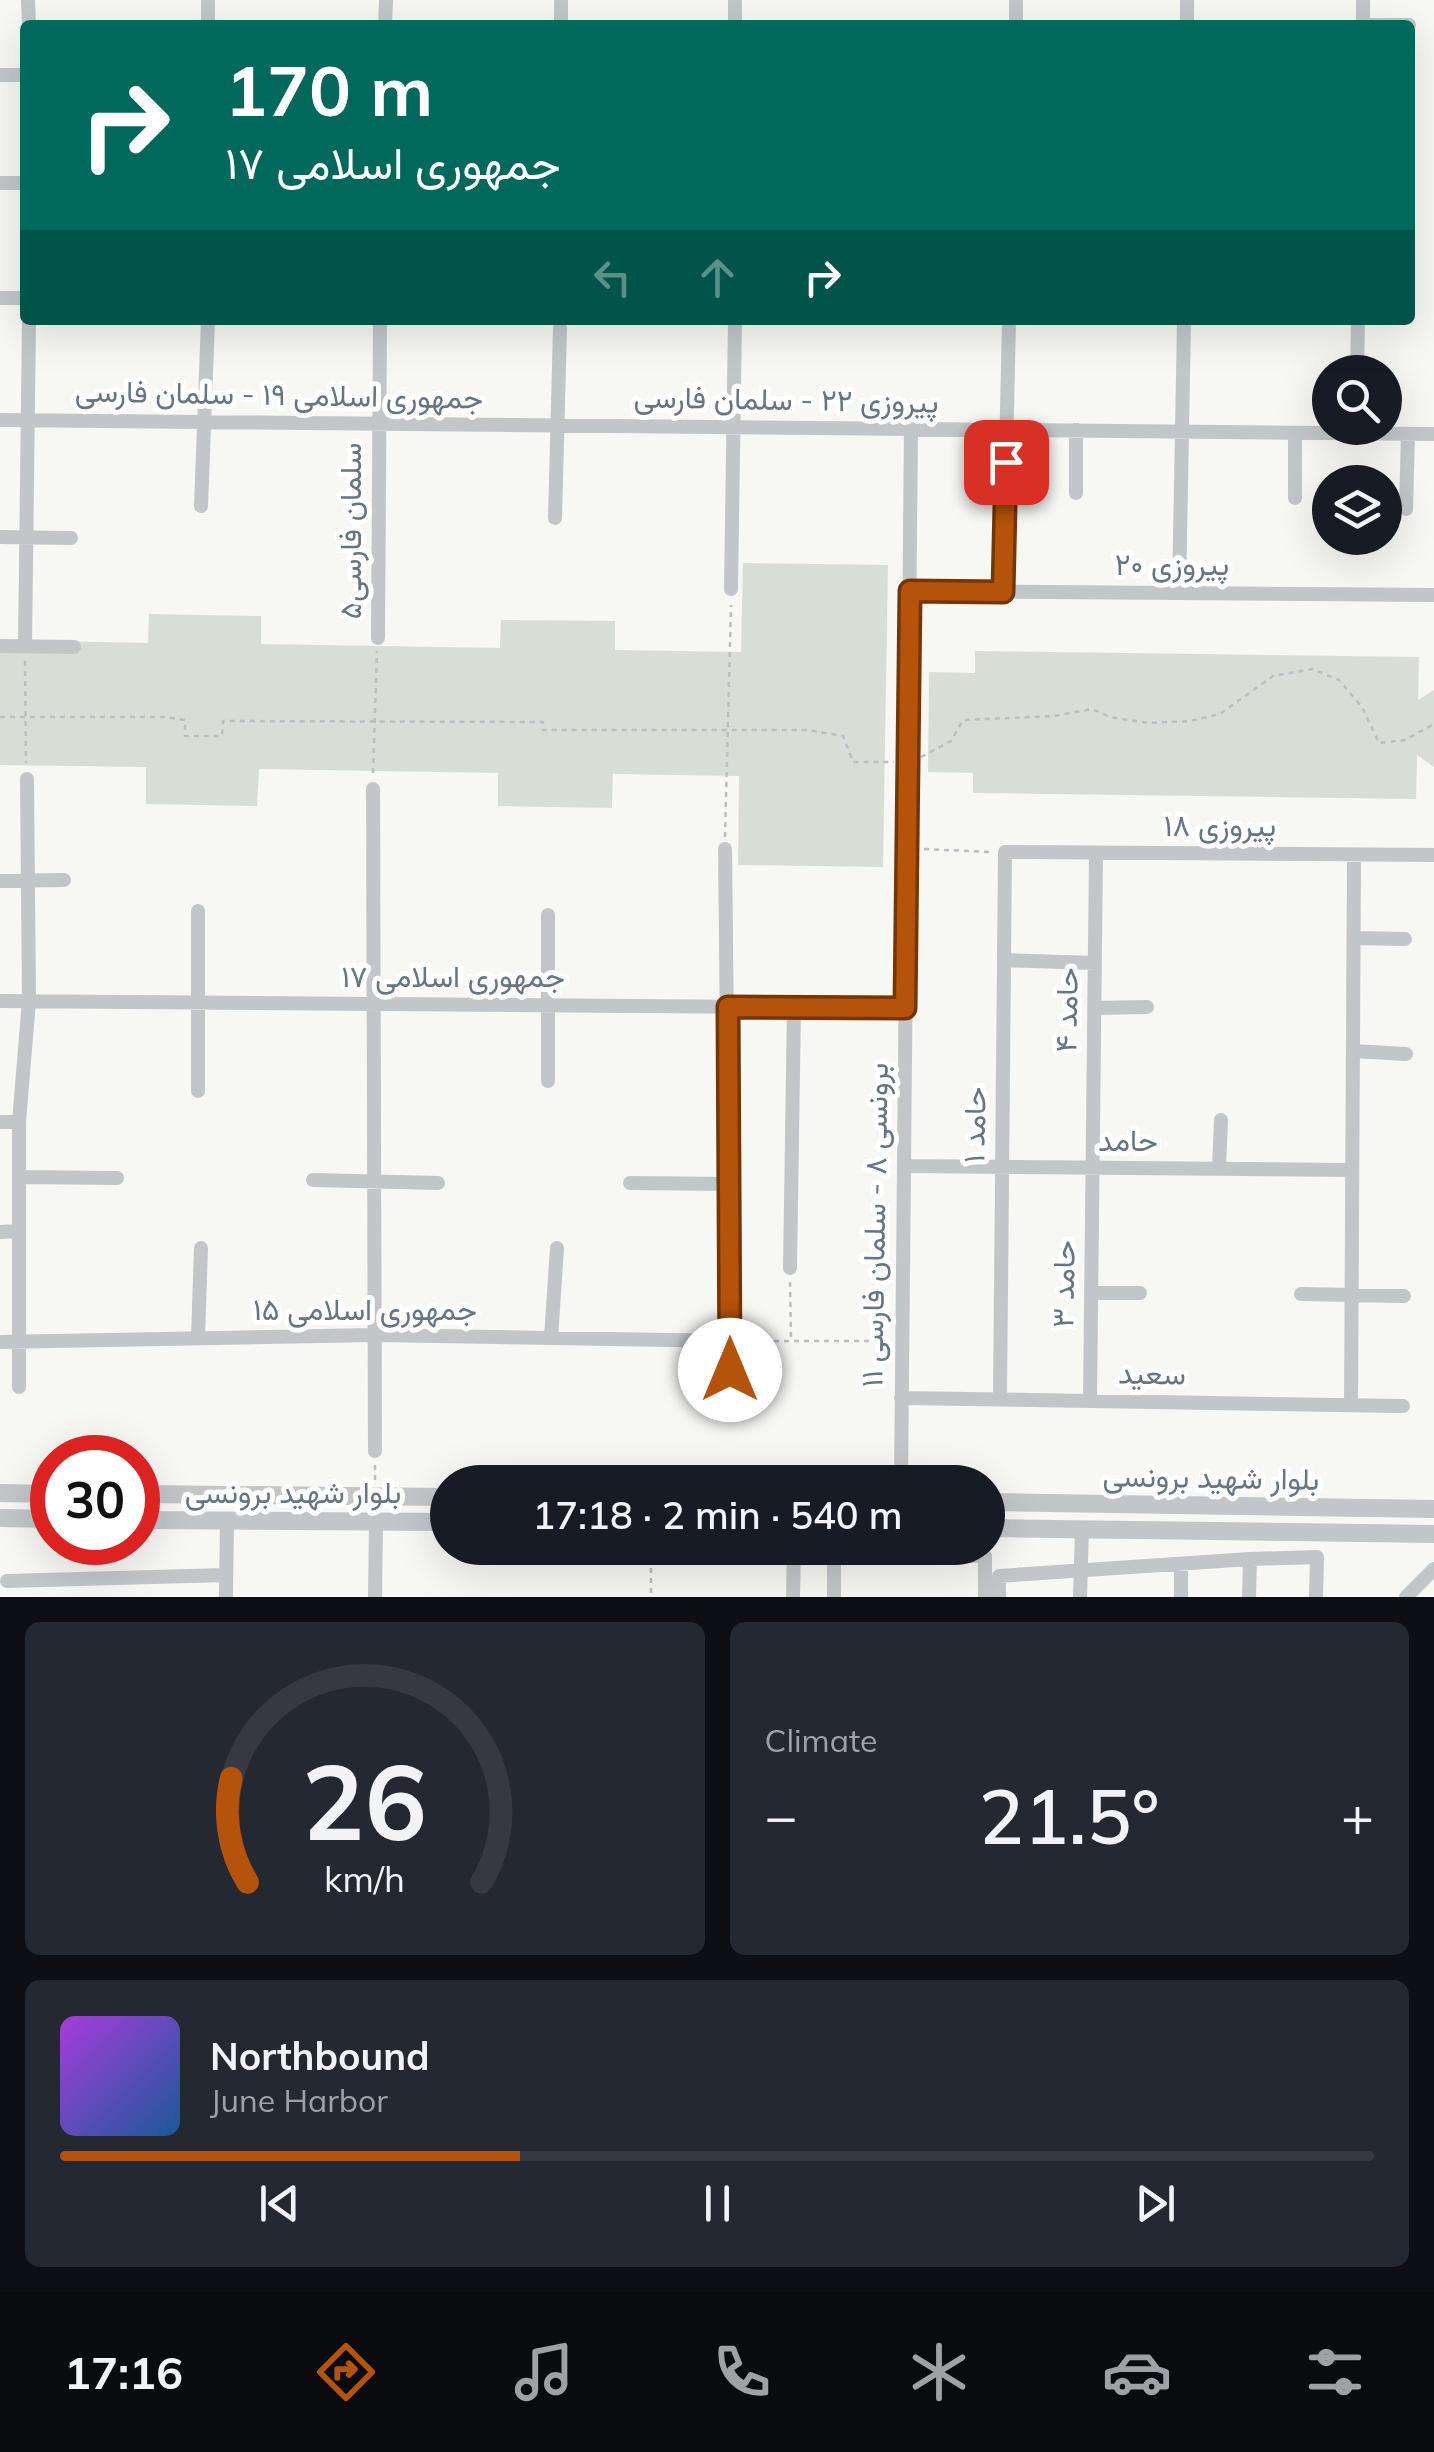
<!DOCTYPE html>
<html lang="en">
<head>
<meta charset="utf-8">
<style>
  :root { --surface:#171b24; --page:#242831; --text:#f1f3f6; --muted:#9ea1a6; --line:#363941; --accent:#b45309 }
  body { margin:0; font-family:Mulish,Vazirmatn,sans-serif; background:var(--page); color:var(--text); height:100vh; display:flex; flex-direction:column; font-size:38px; white-space:nowrap }
  * { box-sizing:border-box; margin:0 }
  p { font-size:32px; color:var(--muted) }
  .icon { flex:none; width:55px; height:55px; fill:none; stroke:currentColor; stroke-width:2; stroke-linecap:round; stroke-linejoin:round }
  .map { position:relative; height:1597px; overflow:hidden }
  .sheet { display:flex; flex-direction:column; gap:25px; padding:25px; background:#0d0f14; flex:1 }
  .sheet>* { flex:none }
  .banner { position:absolute; left:20px; top:20px; width:1395px; height:305px; border-radius:10px; box-shadow:0 10px 40px #0002; background:#00695c; color:#fff; overflow:hidden }
  .fabs { position:absolute; left:1312px; top:355px; display:grid; gap:20px }
  .fabs a { display:grid; place-items:center; width:90px; height:90px; border-radius:50%; background:var(--surface); box-shadow:0 10px 40px #0002; font-size:50px }
  .speed { position:absolute; left:30px; top:1435px; display:flex; gap:20px; font-size:50px; font-weight:700; text-align:center }
  .speed>* { display:grid; place-content:center; width:130px; height:130px; border-radius:50%; background:var(--surface); box-shadow:0 10px 40px #0002; line-height:1 }
  .speed .limit { border:15px solid #d22; background:#fff; color:#111 }
  .pin { position:absolute; display:grid; place-items:center; width:85px; height:85px; color:#fff; margin:-42px; border-radius:20px; box-shadow:0 5px 15px #0006 }
  .me { position:absolute; width:110px; margin:-55px; rotate:0deg; stroke-linejoin:round; filter:drop-shadow(0 0 8px #0008) }
  .turn { display:flex; align-items:center; gap:35px; height:210px; padding:0 40px; font-size:45px }
  .turn .icon { width:130px; height:130px; stroke-width:2.5 }
  .turn b { display:block; font-size:70px; line-height:85px }
  .lanes { display:flex; align-items:center; height:95px; padding:0 40px; background:#0003; justify-content:center; gap:50px; direction:ltr }
  .lanes .off { opacity:.35 }
  .big { font-size:75px; font-weight:600; line-height:1.1 }
  .sheet .widget { flex:1; display:flex; flex-direction:column; justify-content:center; gap:15px; min-width:0; padding:0 35px; border-radius:15px; background:var(--page) }
  .sheet .dial { align-items:center; gap:0 }
  .dial svg { height:260px; overflow:visible; fill:none; stroke:var(--line); stroke-width:7; stroke-linecap:round; text-anchor:middle }
  .dial text { fill:var(--text); stroke:none }
  .song { display:flex; align-items:center; gap:30px }
  .cover { width:120px; height:120px; border-radius:15px; background:linear-gradient(135deg,hsl(280 70% 55%),hsl(210 70% 35%)) }
  .played { height:10px; border-radius:5px; background:linear-gradient(90deg,var(--accent) 35%,var(--line) 35%) }
  .keys { display:flex; justify-content:space-around; direction:ltr }
  .heat { display:flex; justify-content:space-between; align-items:center; font-size:55px; direction:ltr }
  .sheet .tiles { flex:1; display:grid; gap:25px; grid-template-columns:1fr 1fr }
  .widget:last-child { grid-column:span 2 }
  .trip { position:absolute; left:430px; top:1465px; width:575px; height:100px; border-radius:50px; background:var(--surface); box-shadow:0 10px 40px #0002; font-weight:600; line-height:100px; text-align:center }
  .tabs { display:flex; height:160px; justify-content:space-around; align-items:center; background:#090b0e; color:var(--muted) }
  .tabs .icon { width:70px; height:70px }
  .tabs .selected { color:var(--accent) }
  .tabs b { font-size:45px; color:var(--text) }
  .map>svg:first-child { display:block }
  .green { fill:#d8ded5 }
  .lines { fill:none; stroke-linecap:round; stroke-linejoin:round }
  .path { stroke:#bcbec0; stroke-width:2.5; stroke-dasharray:5 5; stroke-linecap:butt }
  .minor { stroke:#c2c6c9; stroke-width:14 }
  .tertiary { stroke:#c2c6c9; stroke-width:18 }
  .route-casing { stroke:#753606; stroke-width:25 }
  .route { stroke:#b45309; stroke-width:18 }
  .labels { text-anchor:middle; stroke-width:10; stroke-linejoin:round; paint-order:stroke }
  .street-label { font-size:30px; fill:#667584; stroke:#fff }
</style>
</head>
<body>
<div class="map">
<svg width="1434" height="1597" viewBox="0 0 1434 1597">
  <rect width="100%" height="100%" fill="#f7f7f4"/>
  <path class="green" d="M743,563L888,565L883,867L738,865L739,776L613,774L612,808L498,806V773L259,769L257,806L146,804V767L0,765V640L148,643L149,614L261,616V644L500,648L501,620L615,621V650L741,652Z
    M975,651L1419,657L1418,700L1434,690V767L1417,755L1416,799L973,793V773L928,772L929,672L975,673Z"/>
  <g class="lines">
    <path class="path" d="M25,661L26,763
      M0,717H165L185,720V736H222L223,721L543,722V730H807L843,736L853,762H894
      M921,757L951,741L963,720L1054,716L1092,709L1110,717L1148,723L1190,721L1220,714L1273,676L1312,669L1339,680L1362,707L1379,743L1405,740L1434,724
      M373,773L377,651
      M725,837L731,605
      M924,849L990,852
      M790,1282L791,1339
      M744,1341H886
      M375,1480V1463
      M651,1548V1597"/>
    <path class="minor" d="M28,0L29,25
      M735,0V25
      M1187,0V25
      M1363,0V25
      M208,25V0
      M385,25L386,0
      M561,25V0
      M1016,25V0
      M1363,25H1409
      M0,75H25
      M0,183H25
      M0,298H25
      M1357,372L1358,320
      M0,420L1434,434
      M1076,493V430
      M1295,498V433
      M201,506L208,320
      M1406,509L1408,434
      M555,518L560,328
      M0,537L71,538
      M731,589L735,320
      M910,591L1434,595
      M1003,592L1009,320
      M1179,592L1184,322
      M378,638L380,320
      M25,645L29,320
      M0,646L74,647
      M373,789L375,1451
      M725,849L731,1400
      M0,881L64,880
      M198,911V1091
      M548,915V1081
      M1354,938L1405,939
      M1004,960L1095,963
      M0,1001L905,1008
      M1094,1008L1147,1007
      M1353,1051L1406,1054
      M0,1122H19
      M904,1166L1352,1170
      M1219,1169L1221,1120
      M19,1177L117,1178
      M313,1180L438,1183
      M630,1183L729,1184
      M0,1232L19,1231
      M790,1268L794,1007
      M1091,1293H1140
      M1301,1294L1404,1296
      M198,1338L201,1248
      M551,1338L557,1248
      M0,1342L375,1335L730,1341
      M19,1387V1122L29,1001L27,779
      M901,1398L1403,1406
      M1000,1399L1005,852L1434,855
      M1090,1401L1096,853
      M1351,1405L1354,855
      M901,1482L911,429
      M1250,1559L1317,1557L1316,1597
      M7,1581L226,1575
      M226,1597L227,1520
      M375,1597L376,1522
      M793,1597L794,1548
      M834,1597V1553L985,1556V1597
      M999,1597V1576L1250,1559L1249,1597
      M1080,1597L1082,1529
      M1181,1597V1565
      M1406,1597L1434,1569"/>
    <path class="tertiary" d="M0,1493L52,1494
      M138,1494L448,1497
      M988,1502L1434,1509
      M0,1518L52,1519
      M138,1520L448,1522
      M988,1528L1434,1534"/>
  </g>
  <g class="lines">
    <defs>
      <path id="route" d="M730,1370L728,1007L905,1008L910,591L1003,592L1006,462"/>
    </defs>
    <use href="#route" class="route-casing"/>
    <use href="#route" class="route"/>
  </g>
  <g class="labels">
    <g class="street-label">
      <text transform="translate(279 395) rotate(1)" y="10">جمهوری اسلامی ۱۹ - سلمان فارسی</text>
      <text transform="translate(786 400) rotate(1)" y="10">پیروزی ۲۲ - سلمان فارسی</text>
      <text transform="translate(351 531) rotate(-90)" y="10">سلمان فارسی۵</text>
      <text x="1172" y="575">پیروزی ۲۰</text>
      <text x="1220" y="836">پیروزی ۱۸</text>
      <text x="453" y="987">جمهوری اسلامی ۱۷</text>
      <text transform="translate(1067 1010) rotate(-89)" y="10">حامد ۴</text>
      <text transform="translate(975 1125) rotate(-89)" y="10">حامد ۱</text>
      <text x="1128" y="1151">حامد</text>
      <text transform="translate(875 1225) rotate(-89)" y="10">برونسی ۸ - سلمان فارسی ۱۱</text>
      <text transform="translate(1064 1284) rotate(-89)" y="10">حامد ۳</text>
      <text x="365" y="1320">جمهوری اسلامی ۱۵</text>
      <text transform="translate(1152 1374) rotate(1)" y="10">سعید</text>
      <text transform="translate(1211 1478) rotate(1)" y="10">بلوار شهید برونسی</text>
      <text x="293" y="1503">بلوار شهید برونسی</text>
    </g>
  </g>
</svg>
<div class="fabs">
<a><svg class="icon" aria-label="search" viewBox="0 0 24 24"><circle cx="10" cy="10" r="6"/><path d="M15 15l6 6"/></svg></a>
<a><svg class="icon" aria-label="layers" viewBox="0 0 24 24"><path d="M12 4l9 5-9 5-9-5zM3 14l9 5 9-5"/></svg></a>
</div>
<div class="speed"><div class="limit">30</div></div>
<div class="pin" style="left:1006px;top:462px;background:#d93025"><svg class="icon" aria-label="arrive" viewBox="0 0 24 24"><path d="M6 21V4h12l-3 4 3 4H6"/></svg></div>
<svg class="me" style="left:730px;top:1370px" viewBox="-20 -20 40 40"><circle r="19" fill="#fff"/><path d="M0-13L10 11 0 6-10 11z" fill="#b45309"/></svg>
<div class="trip">17:18 · 2 min · 540 m</div>
<div class="banner">
<div class="turn"><svg class="icon" aria-label="right" viewBox="0 0 24 24"><path d="M7 20v-9h11M14 6l5 5-5 5"/></svg><div><b>170 m</b>جمهوری اسلامی ۱۷</div></div>
<div class="lanes"><svg class="icon off" aria-label="left" viewBox="0 0 24 24"><path d="M17 20v-9H6M10 6l-5 5 5 5"/></svg><svg class="icon off" aria-label="ahead" viewBox="0 0 24 24"><path d="M12 20V5M6 11l6-6 6 6"/></svg><svg class="icon" aria-label="right" viewBox="0 0 24 24"><path d="M7 20v-9h11M14 6l5 5-5 5"/></svg></div>
</div>
</div>
<section class="sheet">
<div class="tiles">
<div class="widget dial"><svg viewBox="0 0 100 80">
<path d="M14 69A42 42 0 1 1 86 69"/>
<path d="M14 69A42 42 0 0 1 9 37" stroke="#b45309"/>
<text x="50" y="56" font-size="32" font-weight="700">26</text>
<text x="50" y="72" font-size="11">km/h</text>
</svg></div>
<div class="widget"><p>Climate</p>
<div class="heat"><a>−</a><b class="big">21.5°</b><a>+</a></div>
</div>
<div class="widget">
<div class="song"><i class="cover"></i><div><b>Northbound</b><p>June Harbor</p></div></div>
<div class="played"></div>
<div class="keys"><svg class="icon" aria-label="previous" viewBox="0 0 24 24"><path d="M18 5L8 12l10 7zM5 5v14"/></svg><svg class="icon" aria-label="pause" viewBox="0 0 24 24"><path d="M8 5v14M16 5v14"/></svg><svg class="icon" aria-label="next" viewBox="0 0 24 24"><path d="M6 5l10 7-10 7zM19 5v14"/></svg></div>
</div>
</div>
</section>
<nav class="tabs">
<b>17:16</b>
<svg class="icon selected" aria-label="directions" viewBox="0 0 24 24"><path d="M12 3l9 9-9 9-9-9zM9 14v-3h6M13 9l2 2-2 2"/></svg>
<svg class="icon" aria-label="music" viewBox="0 0 24 24"><path d="M9 18V5l10-2v13"/><circle cx="6" cy="18" r="3"/><circle cx="16" cy="16" r="3"/></svg>
<svg class="icon" aria-label="phone" viewBox="0 0 24 24"><path d="M5 4h4l2 5-3 2q2 4 5 5l2-3 5 2v4C11 20 4 13 5 4z"/></svg>
<svg class="icon" aria-label="climate" viewBox="0 0 24 24"><path d="M12 3v18M4 7l16 10M4 17L20 7"/></svg>
<svg class="icon" aria-label="car" viewBox="0 0 24 24"><path d="M5 17H2v-5l4-1 3-4h7l3 4 3 1v5h-3M9 17h6M6 11h13"/><circle cx="7" cy="17" r="2"/><circle cx="17" cy="17" r="2"/></svg>
<svg class="icon" aria-label="filters" viewBox="0 0 24 24"><path d="M4 7h16M4 17h16"/><circle cx="9" cy="7" r="2"/><circle cx="15" cy="17" r="2"/></svg>
</nav>
</body>
</html>
